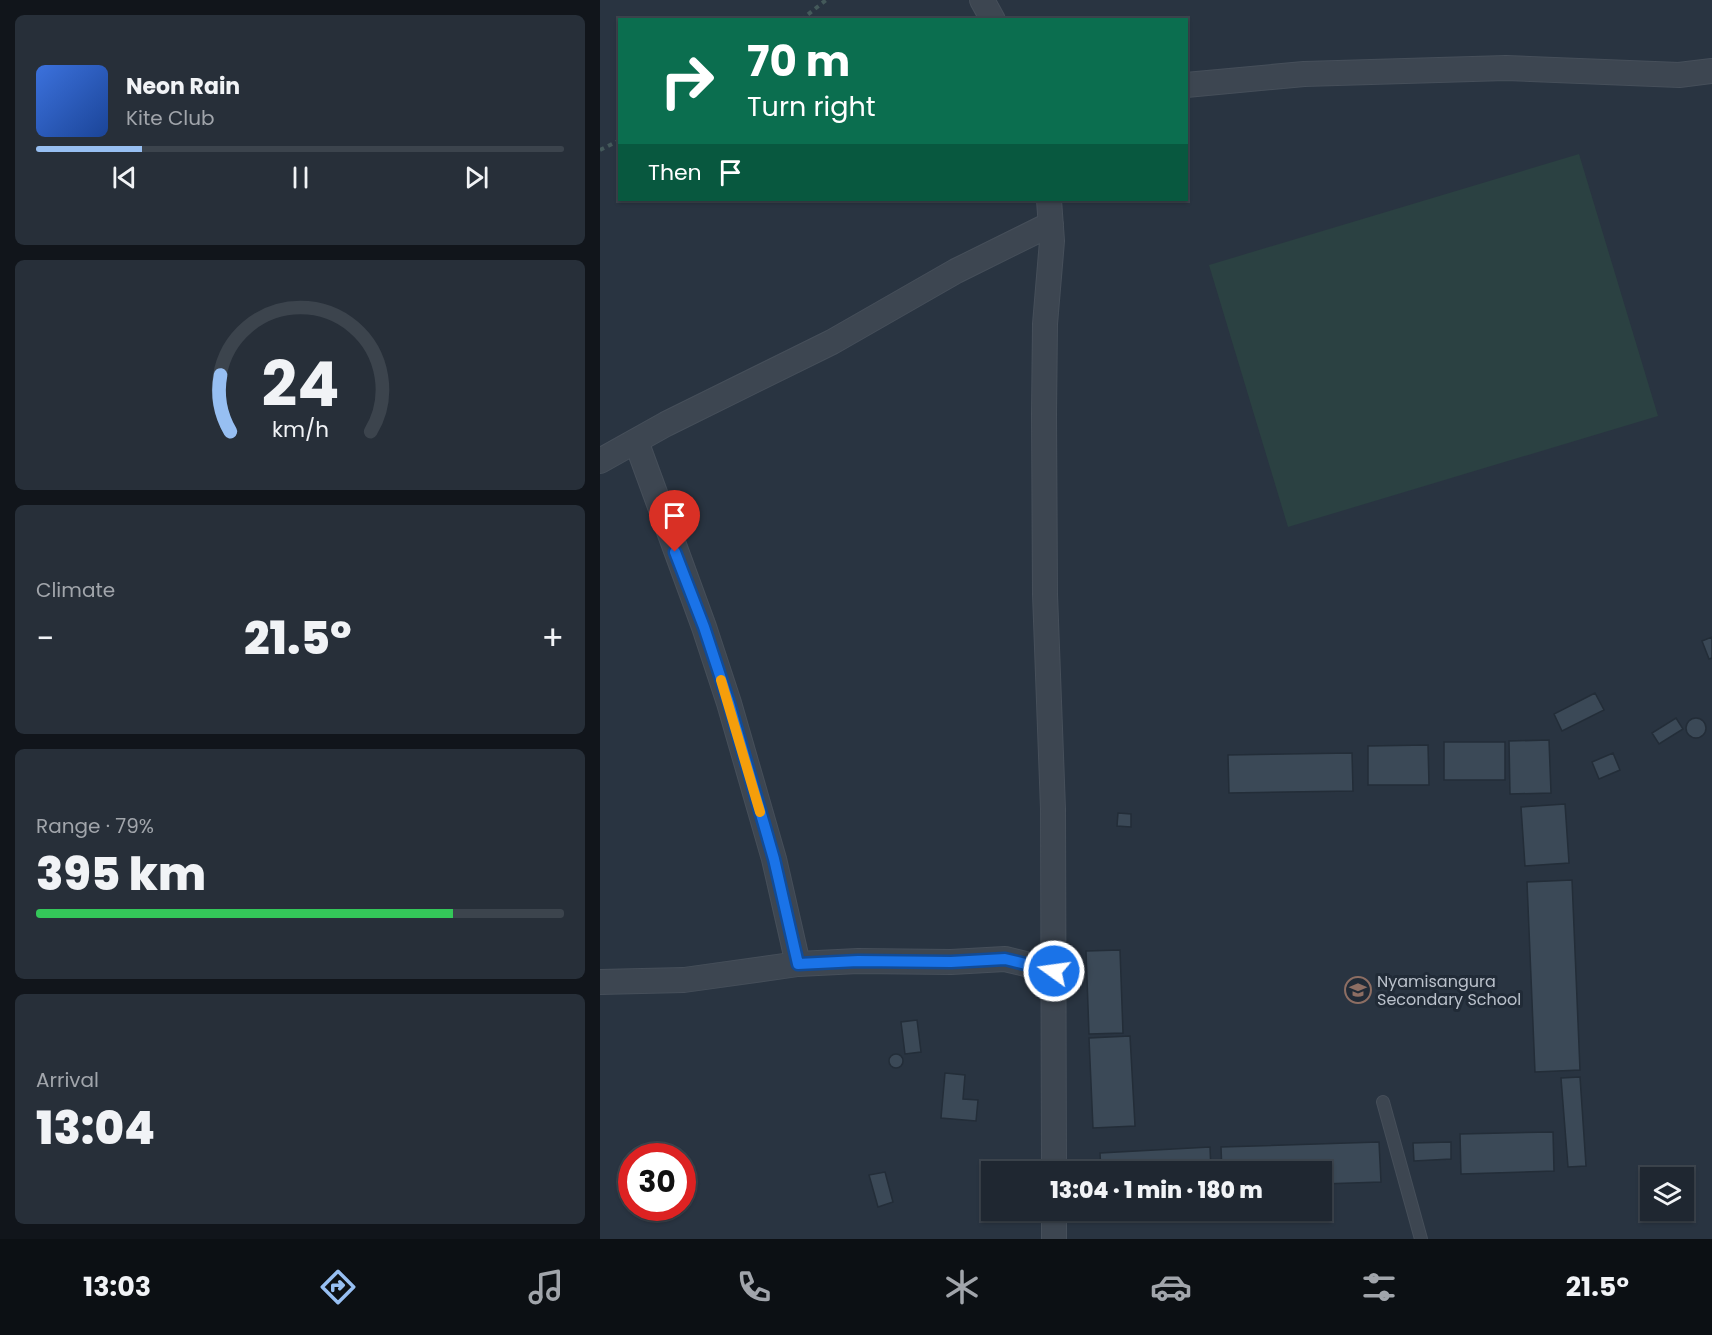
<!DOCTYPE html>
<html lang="en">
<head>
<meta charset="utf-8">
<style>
  :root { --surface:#1f2731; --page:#272f39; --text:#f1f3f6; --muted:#a1a5ab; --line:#3c444d; --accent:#97bff2 }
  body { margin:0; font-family:Poppins,sans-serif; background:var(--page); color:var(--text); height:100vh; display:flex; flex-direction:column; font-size:22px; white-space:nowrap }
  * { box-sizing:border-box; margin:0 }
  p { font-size:20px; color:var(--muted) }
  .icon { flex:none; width:33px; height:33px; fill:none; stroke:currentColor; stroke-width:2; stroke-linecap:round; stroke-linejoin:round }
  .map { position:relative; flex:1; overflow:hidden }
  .drawer { display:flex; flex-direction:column; gap:15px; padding:15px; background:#11151b; width:600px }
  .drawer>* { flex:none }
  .banner { position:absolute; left:18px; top:18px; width:570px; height:183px; border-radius:0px; box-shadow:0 2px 4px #0004,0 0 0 2px var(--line); background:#0b6e4f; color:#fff; overflow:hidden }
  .buttons { position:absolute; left:1040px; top:1167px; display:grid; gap:12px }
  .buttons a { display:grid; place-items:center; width:54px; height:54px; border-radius:0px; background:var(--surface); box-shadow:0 2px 4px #0004,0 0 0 2px var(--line); font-size:30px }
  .speed { position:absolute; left:18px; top:1143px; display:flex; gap:12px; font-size:30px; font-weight:700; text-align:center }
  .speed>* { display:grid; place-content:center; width:78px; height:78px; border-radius:50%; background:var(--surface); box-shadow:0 2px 4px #0004,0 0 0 2px var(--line); line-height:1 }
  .speed .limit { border:9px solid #d22; background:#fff; color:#111 }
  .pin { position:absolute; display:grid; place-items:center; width:51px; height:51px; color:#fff; margin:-62px -26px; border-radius:50% 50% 50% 0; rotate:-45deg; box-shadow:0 0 6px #0007 }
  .pin .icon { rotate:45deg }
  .me { position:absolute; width:66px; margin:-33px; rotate:284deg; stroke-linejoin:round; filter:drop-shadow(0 0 4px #0008) }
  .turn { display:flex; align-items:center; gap:21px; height:126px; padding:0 30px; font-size:27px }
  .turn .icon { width:78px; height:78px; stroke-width:2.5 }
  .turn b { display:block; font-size:42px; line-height:51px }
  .then { display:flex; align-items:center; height:57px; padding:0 30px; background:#0003; gap:12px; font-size:22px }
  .big { font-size:45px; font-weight:800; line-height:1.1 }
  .drawer .widget { flex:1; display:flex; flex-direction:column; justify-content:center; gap:9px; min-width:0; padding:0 21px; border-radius:9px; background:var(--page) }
  .drawer .dial { align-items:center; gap:0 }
  .dial svg { height:156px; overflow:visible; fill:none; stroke:var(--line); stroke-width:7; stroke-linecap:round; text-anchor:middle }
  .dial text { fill:var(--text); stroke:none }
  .song { display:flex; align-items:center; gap:18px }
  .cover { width:72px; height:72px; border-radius:9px; background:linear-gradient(135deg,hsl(220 70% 55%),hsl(220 70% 35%)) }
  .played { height:6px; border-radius:3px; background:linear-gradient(90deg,var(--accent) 20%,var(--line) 20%) }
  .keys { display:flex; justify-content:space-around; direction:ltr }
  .heat { display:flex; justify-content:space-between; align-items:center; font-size:33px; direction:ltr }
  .charge { height:9px; border-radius:4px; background:linear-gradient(90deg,#34c759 79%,var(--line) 0) }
  .trip { position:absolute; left:381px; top:1161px; width:351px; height:60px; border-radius:0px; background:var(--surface); box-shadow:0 2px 4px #0004,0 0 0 2px var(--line); font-weight:800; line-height:60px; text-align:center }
  .tabs { display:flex; height:96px; justify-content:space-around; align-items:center; background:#0c1014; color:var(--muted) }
  .tabs .icon { width:42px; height:42px }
  .tabs .on { color:var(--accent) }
  .tabs b { font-size:27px; color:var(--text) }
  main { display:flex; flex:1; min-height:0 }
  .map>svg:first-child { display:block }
  .green { fill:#2b4142 }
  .building { fill:#3b4957; stroke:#232d38; stroke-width:1.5 }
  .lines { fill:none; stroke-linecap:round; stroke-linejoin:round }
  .lane-casing { stroke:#464f5a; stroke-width:14 }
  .street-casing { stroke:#464f5a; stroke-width:26 }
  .path { stroke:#44595a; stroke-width:4; stroke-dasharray:4.5 4.5; stroke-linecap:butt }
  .lane { stroke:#3d4651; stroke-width:12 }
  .street { stroke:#3d4651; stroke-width:24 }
  .route-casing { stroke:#114b97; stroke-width:15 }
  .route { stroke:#1a73e8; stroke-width:10 }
  .slow { stroke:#f59e0b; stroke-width:10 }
  .labels { text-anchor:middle; stroke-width:6; stroke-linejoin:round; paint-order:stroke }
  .poi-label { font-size:16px; fill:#bac1cb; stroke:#212b37; text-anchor:start }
</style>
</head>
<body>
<main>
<section class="drawer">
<div class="widget">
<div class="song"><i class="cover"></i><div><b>Neon Rain</b><p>Kite Club</p></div></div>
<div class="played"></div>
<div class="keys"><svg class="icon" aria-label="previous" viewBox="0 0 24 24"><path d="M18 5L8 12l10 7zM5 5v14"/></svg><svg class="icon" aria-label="pause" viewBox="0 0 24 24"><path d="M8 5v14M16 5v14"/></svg><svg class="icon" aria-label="next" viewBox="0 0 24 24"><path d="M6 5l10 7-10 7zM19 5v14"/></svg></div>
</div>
<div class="widget dial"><svg viewBox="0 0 100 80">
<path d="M14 69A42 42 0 1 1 86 69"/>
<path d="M14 69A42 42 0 0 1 9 40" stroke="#97bff2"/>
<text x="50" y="56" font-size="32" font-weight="700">24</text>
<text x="50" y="72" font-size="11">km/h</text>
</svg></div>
<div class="widget"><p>Climate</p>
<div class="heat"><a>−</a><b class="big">21.5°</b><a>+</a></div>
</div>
<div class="widget"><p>Range · 79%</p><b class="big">395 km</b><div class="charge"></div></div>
<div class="widget"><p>Arrival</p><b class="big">13:04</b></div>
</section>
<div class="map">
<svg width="1112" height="1239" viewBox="0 0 1112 1239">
  <rect width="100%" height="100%" fill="#293441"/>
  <path class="green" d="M979,154L1058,416L688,527L609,265Z"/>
  <path class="building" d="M1112,637V658L1109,659L1102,641Z
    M995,693L1004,710L962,731L954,714Z
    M1086 728a10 10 0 1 1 20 0a10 10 0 1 1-20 0Z
    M1076,718L1083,729L1059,744L1052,733Z
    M949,740L951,793L910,794L909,741Z
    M844,742H905V780H844Z
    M828,745L829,785H768V746Z
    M752,753L753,791L629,793L628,755Z
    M1013,753L1020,770L999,779L992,762Z
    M965,804L969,863L925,866L921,807Z
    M518,813L531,814V827L517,826Z
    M972,880L980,1070L935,1072L927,882Z
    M520,950L523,1033L489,1034L486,951Z
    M317,1020L321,1052L305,1054L301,1022Z
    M530,1036L535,1126L493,1128L489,1038Z
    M289 1061a7 7 0 1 1 14 0a7 7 0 1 1-14 0Z
    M345,1073L365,1075L363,1099L378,1100L376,1121L341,1118Z
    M980,1077L986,1166L968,1167L961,1078Z
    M953,1132L954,1171L861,1174L860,1134Z
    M779,1142L781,1182L722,1184V1172H622L621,1147Z
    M851,1142V1159L814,1161L813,1143Z
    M610,1147L611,1172H501L500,1153Z
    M285,1172L293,1202L278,1207L269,1175Z"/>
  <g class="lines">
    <defs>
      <path id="lane" d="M783,1102L821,1239"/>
      <path id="street" d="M382,0L393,20
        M586,85L704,74L906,68L1079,75L1112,71
        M449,200L452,241L445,324L444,414L445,594L453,809L454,1172
        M36,441L104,627L129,703L174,859L198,964
        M0,461L66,424L232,342L356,271L451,224
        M0,982L84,980L198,964L258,961L351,962L405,959L454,971
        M454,1210V1239"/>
    </defs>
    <use href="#lane" class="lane-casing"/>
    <use href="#street" class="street-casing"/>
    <path class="path" d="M201,20L226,0
      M0,150L20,140"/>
    <use href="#lane" class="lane"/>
    <use href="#street" class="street"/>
  </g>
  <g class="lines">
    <defs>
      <path id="route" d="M75,552L104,627L129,703L174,859L198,964L258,961L351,962L405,959L454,971"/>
    </defs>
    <use href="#route" class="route-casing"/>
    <use href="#route" class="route"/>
    <path class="slow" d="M121,680L160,812"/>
  </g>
  <defs>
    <symbol id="school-ring" viewBox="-11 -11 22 22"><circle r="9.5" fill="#212b37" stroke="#8d6e63" stroke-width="1.5"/><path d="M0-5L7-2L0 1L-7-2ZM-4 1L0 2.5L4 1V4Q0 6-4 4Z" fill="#8d6e63"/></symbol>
  </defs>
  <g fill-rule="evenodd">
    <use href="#school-ring" x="743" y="975" width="30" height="30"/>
  </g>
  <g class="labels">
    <g class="poi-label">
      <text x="777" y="987">Nyamisangura<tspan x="777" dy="18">Secondary School</tspan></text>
    </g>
  </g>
</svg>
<div class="buttons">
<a><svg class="icon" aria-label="layers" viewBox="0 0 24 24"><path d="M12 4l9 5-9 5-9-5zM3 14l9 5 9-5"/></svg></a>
</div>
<div class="speed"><div class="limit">30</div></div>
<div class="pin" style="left:75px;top:552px;background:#d93025"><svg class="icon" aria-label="arrive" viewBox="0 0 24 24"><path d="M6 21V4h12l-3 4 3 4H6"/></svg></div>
<svg class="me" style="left:454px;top:971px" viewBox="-20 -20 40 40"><circle r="17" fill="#1a73e8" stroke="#fff" stroke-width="3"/><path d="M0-11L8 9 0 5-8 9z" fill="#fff"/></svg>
<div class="trip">13:04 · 1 min · 180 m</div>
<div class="banner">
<div class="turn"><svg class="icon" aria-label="right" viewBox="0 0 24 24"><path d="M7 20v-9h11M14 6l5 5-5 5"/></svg><div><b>70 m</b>Turn right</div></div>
<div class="then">Then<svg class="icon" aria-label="arrive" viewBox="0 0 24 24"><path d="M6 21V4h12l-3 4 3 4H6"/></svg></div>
</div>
</div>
</main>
<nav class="tabs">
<b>13:03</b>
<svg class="icon on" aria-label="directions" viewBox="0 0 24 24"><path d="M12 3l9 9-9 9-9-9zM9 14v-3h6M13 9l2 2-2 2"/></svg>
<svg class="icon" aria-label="music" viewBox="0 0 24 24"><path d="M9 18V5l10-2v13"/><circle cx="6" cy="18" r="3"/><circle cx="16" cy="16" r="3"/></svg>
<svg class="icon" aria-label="phone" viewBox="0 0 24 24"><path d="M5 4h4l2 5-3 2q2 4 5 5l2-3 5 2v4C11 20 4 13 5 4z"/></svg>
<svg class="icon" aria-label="climate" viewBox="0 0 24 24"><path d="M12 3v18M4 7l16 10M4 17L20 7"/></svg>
<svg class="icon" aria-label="car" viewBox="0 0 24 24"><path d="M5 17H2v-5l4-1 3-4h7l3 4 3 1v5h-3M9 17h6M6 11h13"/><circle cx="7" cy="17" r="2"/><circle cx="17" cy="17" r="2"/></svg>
<svg class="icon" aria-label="filters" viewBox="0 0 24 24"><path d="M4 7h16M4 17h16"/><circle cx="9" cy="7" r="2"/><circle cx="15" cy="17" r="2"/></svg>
<b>21.5°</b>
</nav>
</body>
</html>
